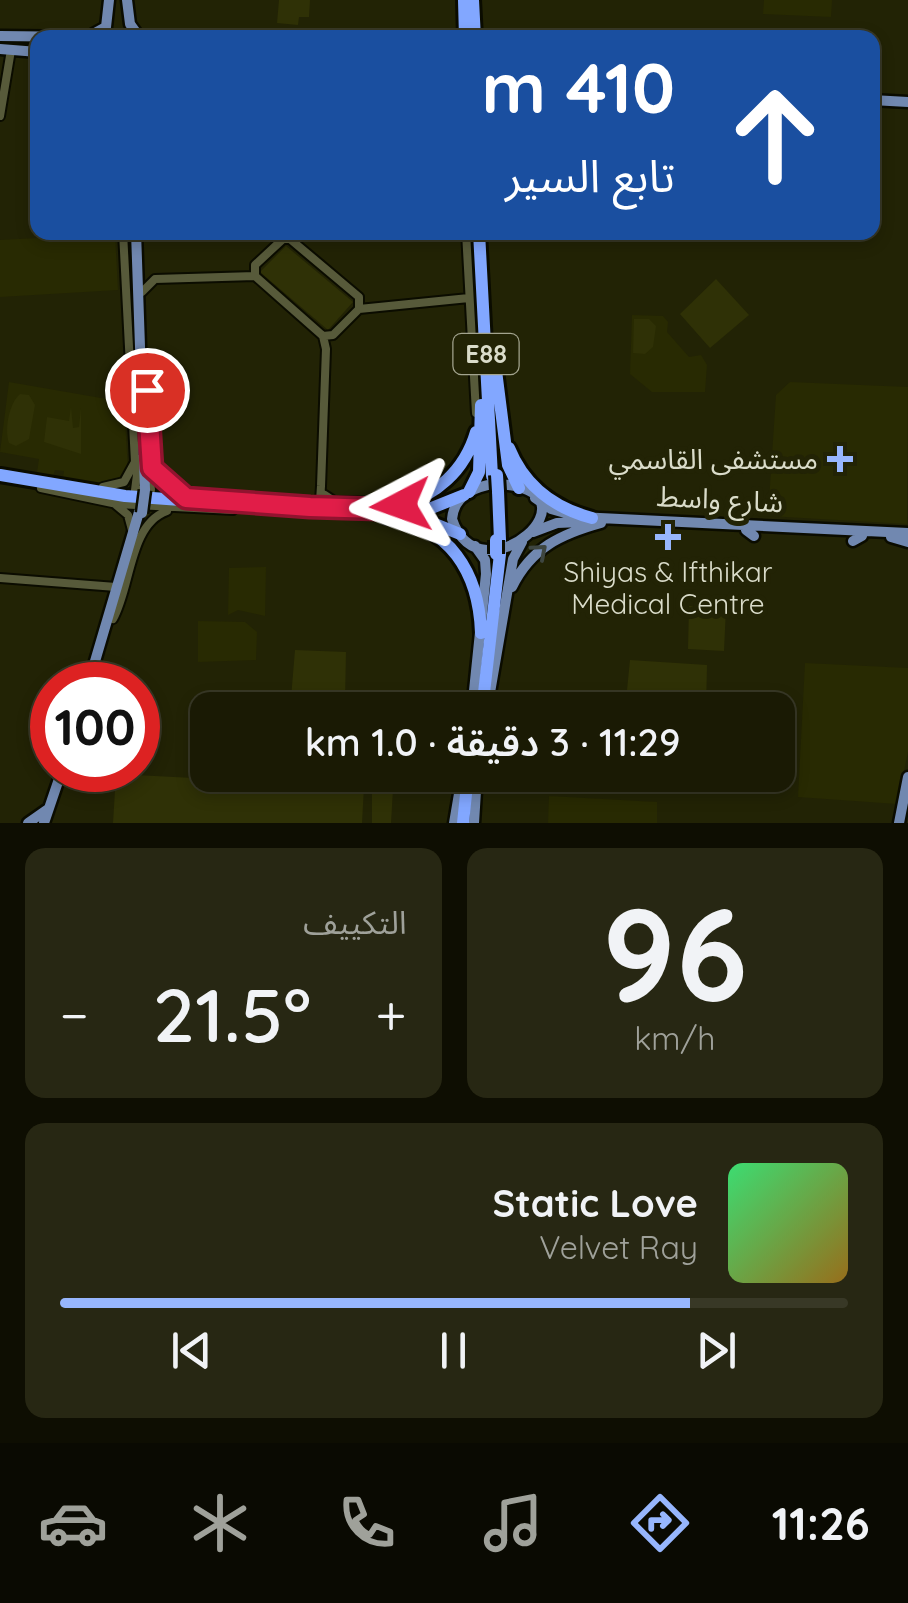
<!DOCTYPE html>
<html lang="ar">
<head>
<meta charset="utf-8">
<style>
  :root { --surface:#1a1a04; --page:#272713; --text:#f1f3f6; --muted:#9fa19a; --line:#383826; --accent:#97b6fd }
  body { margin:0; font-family:Quicksand,"Noto Sans Arabic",sans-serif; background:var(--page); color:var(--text); direction:rtl; height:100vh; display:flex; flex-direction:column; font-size:38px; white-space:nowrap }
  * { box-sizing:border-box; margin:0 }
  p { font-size:32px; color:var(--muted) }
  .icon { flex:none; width:55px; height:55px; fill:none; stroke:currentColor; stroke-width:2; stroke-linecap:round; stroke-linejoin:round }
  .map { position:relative; height:823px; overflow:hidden; direction:ltr }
  .sheet { display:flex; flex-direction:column; gap:25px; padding:25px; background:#0e0e02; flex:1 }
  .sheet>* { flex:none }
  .hud { position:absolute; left:30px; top:30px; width:850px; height:210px; border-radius:20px; box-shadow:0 5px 15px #0003,0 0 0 2px var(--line); direction:rtl; background:#1a4fa0; color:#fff; overflow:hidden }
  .speed { position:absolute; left:30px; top:662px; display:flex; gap:20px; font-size:50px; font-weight:700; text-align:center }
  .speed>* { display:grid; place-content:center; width:130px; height:130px; border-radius:50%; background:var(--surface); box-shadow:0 5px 15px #0003,0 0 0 2px var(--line); line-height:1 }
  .speed .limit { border:15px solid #d22; background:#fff; color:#111 }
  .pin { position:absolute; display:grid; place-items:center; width:85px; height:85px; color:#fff; margin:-42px; border:5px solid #fff; border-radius:50%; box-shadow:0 2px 10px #0007 }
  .me { position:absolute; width:110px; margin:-55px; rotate:266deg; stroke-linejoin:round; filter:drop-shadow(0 0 8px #0008) }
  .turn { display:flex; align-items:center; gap:35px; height:210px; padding:0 40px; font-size:45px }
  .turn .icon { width:130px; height:130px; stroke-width:2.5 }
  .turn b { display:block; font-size:70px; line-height:85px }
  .big { font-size:75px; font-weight:600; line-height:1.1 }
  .sheet .tile { flex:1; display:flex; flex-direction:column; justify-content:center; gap:15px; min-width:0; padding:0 35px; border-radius:20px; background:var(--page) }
  .sheet .dial { align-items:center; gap:0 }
  .dial b { font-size:130px; line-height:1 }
  .song { display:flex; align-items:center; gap:30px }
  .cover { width:120px; height:120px; border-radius:15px; background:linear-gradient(135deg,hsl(140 70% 55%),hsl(40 70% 35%)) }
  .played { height:10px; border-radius:5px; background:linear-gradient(90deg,var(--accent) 80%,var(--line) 80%) }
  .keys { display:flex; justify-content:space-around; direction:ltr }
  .heat { display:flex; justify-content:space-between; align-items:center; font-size:55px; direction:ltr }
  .sheet .tiles { flex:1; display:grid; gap:25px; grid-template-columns:1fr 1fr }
  .tile:last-child { grid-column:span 2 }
  .trip { position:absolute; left:190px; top:692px; width:605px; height:100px; border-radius:20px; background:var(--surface); box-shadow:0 5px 15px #0003,0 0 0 2px var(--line); font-weight:600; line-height:100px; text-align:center; direction:rtl }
  .tab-bar { display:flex; height:160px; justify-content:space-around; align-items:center; background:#0a0a02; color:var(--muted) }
  .tab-bar .icon { width:70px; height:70px }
  .tab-bar .active { color:var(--accent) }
  .tab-bar b { font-size:45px; color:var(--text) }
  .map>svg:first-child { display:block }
  .built { fill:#282a02 }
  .green { fill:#2f3106 }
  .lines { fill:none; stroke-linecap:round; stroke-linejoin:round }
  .minor-casing { stroke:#0b0c00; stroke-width:12 }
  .major-casing { stroke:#0b0c00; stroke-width:15 }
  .highway-casing { stroke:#0b0c00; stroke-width:18 }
  .minor { stroke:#575a3a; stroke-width:8 }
  .major { stroke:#7188b0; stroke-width:10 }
  .highway { stroke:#82a7ff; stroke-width:12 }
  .major-bridge-casing { stroke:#0b0c00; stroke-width:15; stroke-linecap:butt }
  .highway-bridge-casing { stroke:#0b0c00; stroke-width:18; stroke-linecap:butt }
  .major-bridge { stroke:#7188b0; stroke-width:10 }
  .highway-bridge { stroke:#82a7ff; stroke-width:12 }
  .oneway { stroke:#3e4641 }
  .route-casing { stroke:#92132f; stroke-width:25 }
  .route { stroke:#e11d48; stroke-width:18 }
  .poi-dot { fill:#97b6fd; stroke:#222305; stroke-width:4 }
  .labels { text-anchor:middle; stroke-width:10; stroke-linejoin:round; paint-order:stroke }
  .shield { fill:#222305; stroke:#a3a48f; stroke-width:2.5 }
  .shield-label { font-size:25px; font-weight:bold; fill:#dadcca }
  .poi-label { font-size:28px; fill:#dadcca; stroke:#222305; text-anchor:end }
  .street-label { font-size:28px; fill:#dadcca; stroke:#222305 }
</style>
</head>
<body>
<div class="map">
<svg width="908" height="823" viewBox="0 0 908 823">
  <rect width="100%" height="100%" fill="#222305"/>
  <path class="built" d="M764,0H832L831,17L763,14Z
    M115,234L118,290L0,297V240Z
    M632,315L663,316L668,322L667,332L689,357L701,355L707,365L705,392H652L630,374Z
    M9,382L124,402L128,471L107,485L63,478L64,471L55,470L53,476L37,473L39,459L0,452Z
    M790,382L908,387L907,524L768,516L776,395Z
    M266,567L265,616L238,610L228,615L229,568Z
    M198,621L245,622L257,632L256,660L198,662Z
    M805,663L908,668V752L897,804L798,797Z
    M549,796L657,802V823H548Z"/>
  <path class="green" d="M279,0H310L309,17H299L298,25L277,23Z
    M286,246L353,302L328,330L260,272Z
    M716,279L749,315L710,348L680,314Z
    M634,319H649L656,326L653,347L645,354L633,353Z
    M20,394L29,395L35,405L29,439L16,446L9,443C4,430 9,403 20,394Z
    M71,407L73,428L79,427L81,408V454L44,442L47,417L69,421Z
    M689,606L726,608L724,651L688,649Z
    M295,650L346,652L345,701L291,698Z
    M630,660L707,665L706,710H625Z
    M116,774L364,787L362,823H113Z
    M372,787L393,789L391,823H372Z"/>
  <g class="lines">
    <defs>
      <path id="minor" d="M0,116L11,50
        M466,232L476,413
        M283,239H290L359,297V309L333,335L323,336L255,276V265Z
        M142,292L155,279L255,276
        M359,309L469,298
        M146,377L152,468L184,497
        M139,459L135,490H151L149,470
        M103,487L124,482L135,462L123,232
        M41,488L117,504L233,510
        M325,495L334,501L397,502
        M116,505L128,515L132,530
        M313,506L320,501L321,486L326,349L323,336
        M0,578L116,587
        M113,619C131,588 129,524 167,511"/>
      <path id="major" d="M127,0L130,24L140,38
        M0,36L87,37
        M86,38L106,27L109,0
        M0,49L38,52
        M872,100L908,102
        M136,232L145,490
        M131,372L136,357
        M496,484C610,488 480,604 452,519C454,496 474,486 496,484Z
        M535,498L551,509L579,517L908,533
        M746,530L754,536
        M533,532L557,523L581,522
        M891,537L908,542
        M853,541L862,536
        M512,587C531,548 561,534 601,523
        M88,685L139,512
        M472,710L486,574L485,560L475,546
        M487,710L513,559L522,542
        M28,823L48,809
        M44,823L62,770
        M454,823L462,776
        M474,823L477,775
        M899,823L908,777"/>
      <path id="highway" d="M464,0L465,38
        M473,0L475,38
        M479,232L492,476
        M493,347L508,465L519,488
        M509,448C524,485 554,508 592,518
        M0,475L125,496L264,506L424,511L464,495
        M498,491L500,540
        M469,492L479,472L481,405
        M396,506C436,497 465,470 476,432
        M415,516L460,534
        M386,517C450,525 479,573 481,633
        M482,710L500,554
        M463,823L468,775"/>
    </defs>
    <use href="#minor" class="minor-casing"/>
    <use href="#major" class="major-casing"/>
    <use href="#highway" class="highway-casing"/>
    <use href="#minor" class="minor"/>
    <use href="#major" class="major"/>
    <use href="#highway" class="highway"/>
    <defs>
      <path id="major-bridge" d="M142,513L145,490"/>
      <path id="highway-bridge" d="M497,475L498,491
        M496,540V554"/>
    </defs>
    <use href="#major-bridge" class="major-bridge-casing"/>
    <use href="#highway-bridge" class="highway-bridge-casing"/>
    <use href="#major-bridge" class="major-bridge"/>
    <use href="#highway-bridge" class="highway-bridge"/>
  </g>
  <defs><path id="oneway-chevron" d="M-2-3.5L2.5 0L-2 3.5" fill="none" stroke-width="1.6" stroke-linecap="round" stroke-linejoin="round" transform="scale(2.5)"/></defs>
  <use class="oneway" href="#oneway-chevron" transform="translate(540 551) rotate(-41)"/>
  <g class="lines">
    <defs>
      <path id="route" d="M147,390L152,468L186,498L310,507L379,509L401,505"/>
    </defs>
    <use href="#route" class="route-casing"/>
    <use href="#route" class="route"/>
  </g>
  <g class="poi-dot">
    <path d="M835 444h10v10h10v10h-10v10h-10v-10h-10v-10h10z"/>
    <path d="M663 522h10v10h10v10h-10v10h-10v-10h-10v-10h10z"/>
  </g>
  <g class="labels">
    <rect class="shield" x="453.5" y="334" width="65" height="40" rx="8"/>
    <g class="shield-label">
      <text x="486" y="363">E88</text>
    </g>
    <g class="poi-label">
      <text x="818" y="469">مستشفى القاسمي</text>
      <text x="668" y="582" text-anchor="middle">Shiyas &amp; Ifthikar<tspan x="668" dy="32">Medical Centre</tspan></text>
    </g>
    <g class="street-label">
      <text transform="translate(720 499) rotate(3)" y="10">شارع واسط</text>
    </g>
  </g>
</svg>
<div class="speed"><div class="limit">100</div></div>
<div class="pin" style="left:147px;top:390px;background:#d93025"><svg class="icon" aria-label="arrive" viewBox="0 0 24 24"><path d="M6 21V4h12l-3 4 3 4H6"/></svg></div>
<svg class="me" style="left:401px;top:505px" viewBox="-20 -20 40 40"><path d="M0-17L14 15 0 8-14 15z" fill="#e11d48" stroke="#fff" stroke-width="4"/></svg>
<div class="trip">11:29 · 3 دقيقة · 1.0 km</div>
<div class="hud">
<div class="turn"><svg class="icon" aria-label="ahead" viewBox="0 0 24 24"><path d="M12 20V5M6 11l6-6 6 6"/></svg><div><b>410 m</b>تابع السير</div></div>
</div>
</div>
<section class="sheet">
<div class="tiles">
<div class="tile dial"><b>96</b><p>km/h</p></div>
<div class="tile"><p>التكييف</p>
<div class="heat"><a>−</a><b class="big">21.5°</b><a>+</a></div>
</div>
<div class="tile">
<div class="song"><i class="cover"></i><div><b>Static Love</b><p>Velvet Ray</p></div></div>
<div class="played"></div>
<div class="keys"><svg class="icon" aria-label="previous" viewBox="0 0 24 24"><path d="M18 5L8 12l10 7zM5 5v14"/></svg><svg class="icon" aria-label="pause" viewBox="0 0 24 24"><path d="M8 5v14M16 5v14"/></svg><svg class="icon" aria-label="next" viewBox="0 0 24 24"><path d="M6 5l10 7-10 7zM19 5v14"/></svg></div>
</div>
</div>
</section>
<nav class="tab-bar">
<b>11:26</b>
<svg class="icon active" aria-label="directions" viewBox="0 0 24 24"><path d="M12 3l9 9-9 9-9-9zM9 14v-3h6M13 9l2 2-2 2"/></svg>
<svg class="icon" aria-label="music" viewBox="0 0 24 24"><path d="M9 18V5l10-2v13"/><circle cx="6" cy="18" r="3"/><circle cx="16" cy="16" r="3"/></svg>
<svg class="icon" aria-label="phone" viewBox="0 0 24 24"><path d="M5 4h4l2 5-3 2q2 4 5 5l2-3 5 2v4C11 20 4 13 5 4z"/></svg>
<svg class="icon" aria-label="climate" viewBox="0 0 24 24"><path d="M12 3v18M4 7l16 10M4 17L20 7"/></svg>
<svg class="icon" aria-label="car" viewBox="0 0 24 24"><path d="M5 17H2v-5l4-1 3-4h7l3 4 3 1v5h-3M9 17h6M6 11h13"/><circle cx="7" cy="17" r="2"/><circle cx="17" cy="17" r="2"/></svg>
</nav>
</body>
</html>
